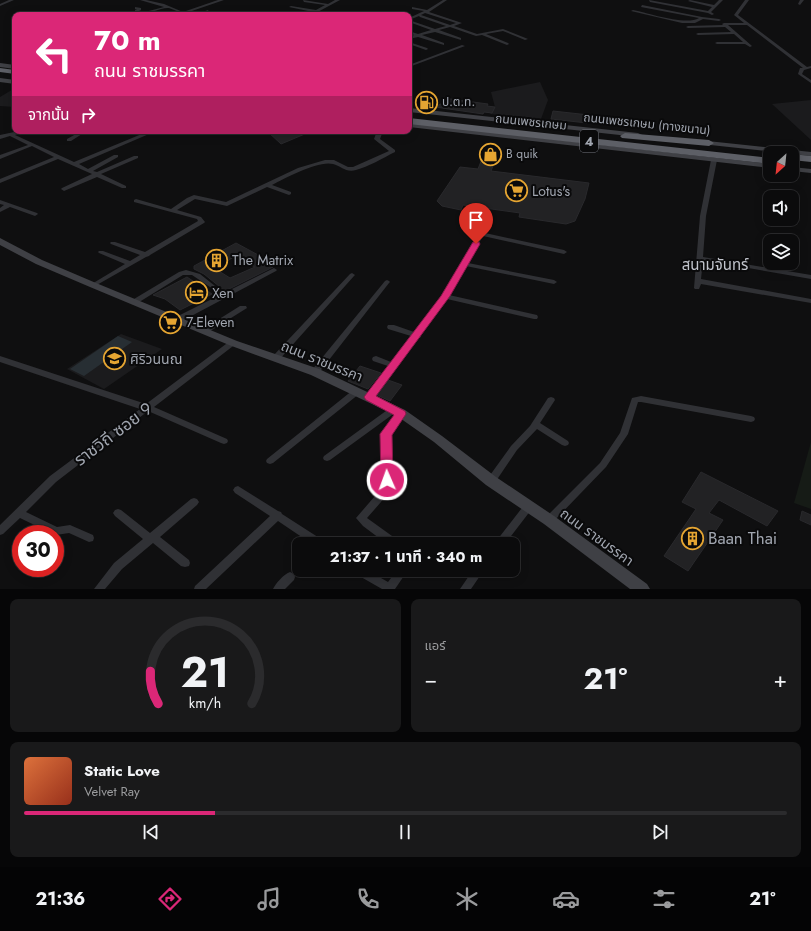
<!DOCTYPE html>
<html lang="th">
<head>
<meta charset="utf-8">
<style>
  :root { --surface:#0b0b0c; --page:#19191a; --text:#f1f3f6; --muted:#9a9b9d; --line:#2b2b2d; --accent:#db2777 }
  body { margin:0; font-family:Jost,"Noto Sans Thai",sans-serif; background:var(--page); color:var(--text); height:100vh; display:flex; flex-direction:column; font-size:15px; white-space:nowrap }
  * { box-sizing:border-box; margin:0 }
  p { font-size:13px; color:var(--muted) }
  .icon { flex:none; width:22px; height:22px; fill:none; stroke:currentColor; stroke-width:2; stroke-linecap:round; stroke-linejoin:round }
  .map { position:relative; height:589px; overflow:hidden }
  .side { display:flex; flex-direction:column; gap:10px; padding:10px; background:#060607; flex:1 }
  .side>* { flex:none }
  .top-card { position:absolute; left:12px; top:12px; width:400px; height:122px; border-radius:8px; box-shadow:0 2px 10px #0003,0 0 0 1px var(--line); background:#db2777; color:#fff; overflow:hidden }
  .needle { width:26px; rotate:207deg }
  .fabs { position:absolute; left:763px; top:146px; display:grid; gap:8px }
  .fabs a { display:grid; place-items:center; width:36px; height:36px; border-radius:8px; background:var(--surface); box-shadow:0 2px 10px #0003,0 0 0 1px var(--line); font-size:20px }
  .speed { position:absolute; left:12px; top:525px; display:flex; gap:8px; font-size:20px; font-weight:700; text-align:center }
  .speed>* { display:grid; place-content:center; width:52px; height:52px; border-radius:50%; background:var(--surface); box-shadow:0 2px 10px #0003,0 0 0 1px var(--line); line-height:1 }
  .speed .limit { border:6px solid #d22; background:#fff; color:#111 }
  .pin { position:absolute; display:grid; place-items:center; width:34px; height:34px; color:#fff; margin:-41px -17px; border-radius:50% 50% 50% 0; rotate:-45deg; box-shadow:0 0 4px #0007 }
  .pin .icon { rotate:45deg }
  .me { position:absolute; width:44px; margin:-22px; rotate:358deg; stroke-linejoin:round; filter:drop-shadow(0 0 3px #0008) }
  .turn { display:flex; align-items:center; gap:14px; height:84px; padding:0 16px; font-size:18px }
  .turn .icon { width:52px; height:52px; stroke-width:2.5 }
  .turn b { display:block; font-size:28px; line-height:34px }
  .then { display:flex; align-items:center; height:38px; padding:0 16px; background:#0003; gap:8px; font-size:15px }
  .big { font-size:30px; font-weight:700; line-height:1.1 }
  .side .card { flex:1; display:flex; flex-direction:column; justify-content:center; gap:6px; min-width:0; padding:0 14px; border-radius:8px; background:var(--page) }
  .side .dial { align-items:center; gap:0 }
  .dial svg { height:104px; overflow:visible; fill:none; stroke:var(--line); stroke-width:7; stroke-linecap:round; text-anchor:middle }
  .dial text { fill:var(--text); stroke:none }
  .song { display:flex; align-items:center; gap:12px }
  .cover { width:48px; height:48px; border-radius:6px; background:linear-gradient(135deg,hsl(20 70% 55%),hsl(10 70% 35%)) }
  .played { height:4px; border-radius:2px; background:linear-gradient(90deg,var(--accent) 25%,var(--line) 25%) }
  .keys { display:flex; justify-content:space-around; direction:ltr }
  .heat { display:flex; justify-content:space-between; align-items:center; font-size:22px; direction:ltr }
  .side .tiles { flex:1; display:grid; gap:10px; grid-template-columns:1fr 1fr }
  .card:last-child { grid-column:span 2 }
  .trip { position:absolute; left:292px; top:537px; width:228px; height:40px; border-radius:8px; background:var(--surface); box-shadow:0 2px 10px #0003,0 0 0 1px var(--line); font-weight:700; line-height:40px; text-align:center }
  .tabs { display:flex; height:64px; justify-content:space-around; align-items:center; background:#040405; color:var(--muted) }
  .tabs .icon { width:28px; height:28px }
  .tabs .selected { color:var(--accent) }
  .tabs b { font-size:18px; color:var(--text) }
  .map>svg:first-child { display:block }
  .built { fill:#1b1b1d }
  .green { fill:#161b16 }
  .water { fill:#272e33 }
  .building { fill:#222224; stroke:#29292c; fill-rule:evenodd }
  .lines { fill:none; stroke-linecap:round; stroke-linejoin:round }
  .street { fill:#303135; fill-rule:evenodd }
  .secondary { fill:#3f4045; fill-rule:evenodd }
  .highway { fill:#5d5f66; fill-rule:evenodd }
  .route { fill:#db2777; stroke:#8e194d }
  .labels { text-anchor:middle; stroke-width:4; stroke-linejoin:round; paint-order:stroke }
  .far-poi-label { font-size:12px; fill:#a1a6b0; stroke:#0a0a0b; text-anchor:start }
  .far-street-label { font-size:12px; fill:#a1a6b0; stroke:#0a0a0b }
  .shield { fill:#0a0a0b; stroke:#74777e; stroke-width:1 }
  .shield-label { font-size:13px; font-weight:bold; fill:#a1a6b0 }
  .poi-label { font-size:14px; fill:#a1a6b0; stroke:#0a0a0b; text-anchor:start }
  .street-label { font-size:14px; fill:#a1a6b0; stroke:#0a0a0b }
  .neighbourhood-label { font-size:15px; fill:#c2c5cd; stroke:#0a0a0b }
  .near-street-label { font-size:17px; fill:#a1a6b0; stroke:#0a0a0b }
  .near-poi-label { font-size:17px; fill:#a1a6b0; stroke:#0a0a0b; text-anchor:start }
</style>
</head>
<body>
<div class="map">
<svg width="811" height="589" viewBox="0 0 811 589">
  <rect width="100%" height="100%" fill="#0f0f10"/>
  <path class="built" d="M540,82L548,100L541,119L490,114L495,107L491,92Z
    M15,88V107L0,106V97Z
    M811,100V140L772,104Z
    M121,334L162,349L104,389L67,369Z"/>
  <path class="green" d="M811,442V509L794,503Z"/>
  <path class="water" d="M118,336L132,342L84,376L70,369Z"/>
  <path class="building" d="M450,99L488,104L487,106L495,107L492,113L484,112L483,114L435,107Z
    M553,111L589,115L587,123L551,119Z
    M267,131H312L281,144Z
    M487,146L500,148L491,171L589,183L585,199L575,221L566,224L519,217L520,213L463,205L461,210L442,206L437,201L460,167L478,169Z
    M236,243L260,256L273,267L225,291L204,274L194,269V266ZM234,257L255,267L230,278L214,268Z
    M187,277L212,294L180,310L165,299L153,295Z
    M360,366L381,373L368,389L348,381Z
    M388,380L402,385L390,401L377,395Z
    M701,472L778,511L767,526L719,500L709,513L723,520L688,571L664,556L696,509L682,502Z
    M802,511L811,515V525L800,520Z"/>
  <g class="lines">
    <path class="street" d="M9,0H14L0,6V4Z
      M140,0H146L164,4L183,12L218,0H224L186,13L190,15C182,15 176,10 169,8C162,7 147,15 137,15L141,13L135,12V10L137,9H135V7L141,8V10L139,11L145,12L164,7Z
      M303,0L328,4L335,0H340L312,15H307L313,12L289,7L291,6L316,10L325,5L304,2Z
      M443,0H447L429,12L462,23L454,26L477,34L503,29L528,39L525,40L503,31L486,34L508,43L509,44L507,45L482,35L476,36L450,27L439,30L461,38V40L435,32L422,35L444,43V45L418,37L409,39V37L414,35L409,33V31L418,34L431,30L409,22V18L424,11L412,9V7L427,10ZM425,13L456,23L450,25L421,15ZM419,16L420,17L446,26L435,29L409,20Z
      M649,0L708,11L712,7L688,1L690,0L714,5L719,0H723L711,12L714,14L712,15L708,13L650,2Z
      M745,0H749L738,15L807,67L811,66V68L804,70L802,74L811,80V83L798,74L800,68H803L747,25H728L752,46L750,47L745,44H717L715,43L717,42H743L734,34L698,35L696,34L698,33L731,32L725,27L688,28L686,27L688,26L723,25L722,24L724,23H744L734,15Z
      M800,0H804L800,5L798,4Z
      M642,5L702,17L719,19L721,20L719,21L703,19L695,23H682L631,11L633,10C648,13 686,26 699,18L641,7Z
      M208,10L209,12L200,15H194Z
      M409,42L427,48L428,49L426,50L409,44Z
      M462,45L465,46L409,67V65Z
      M19,131H28L15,135L74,162L149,131H156L79,164L88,169L114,155H118V157L93,171L97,172L134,156H138V158L101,174L126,186V188H122L97,177L64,191L61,189L62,188L92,174L58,159L0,183V179L54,157L32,146L0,159V155L28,145L10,136L0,139V135Z
      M73,131H79L82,134L71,141H67V139L76,134Z
      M377,131H383L380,139L395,150V152C383,158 368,167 356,170C346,173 341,166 333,164C319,160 285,178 272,185L291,192V194L289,195L267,187L227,206L195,199L177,210L201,217L205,222L204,223L150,255L149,256L146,257L95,286L93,287L90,285L125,264L99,253L98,252L99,251H103L130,261L140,255L111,244L110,243L111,242H115L145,252L198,221L197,219L134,202V200L136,199L171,209L187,198L194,195L226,202L298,168L325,160H334L348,167H353L389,151L374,139Z
      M714,158L717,160L706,216L703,257L811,275V279L703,260L701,279L811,299V303L701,284L699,289H695L694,288L700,216L711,160Z
      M0,200L37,213L38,214L35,216L10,207L0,212V208L4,205L0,204Z
      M487,222L490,224L485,233L564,250L567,252L564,254L483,236L468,263L554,280L557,282L554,284L466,266L449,295L537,315L538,317L537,319H534L447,299L420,335L421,336L420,338H417L372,399H366L365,397L366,395L388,366L373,361L372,359L373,357L376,356L391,362L411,336L388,329L387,327L388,325H394L414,332L442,295L484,224Z
      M274,268L277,270L276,271L180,322H177L173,320L174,318Z
      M186,270L200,274L215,286L212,288L210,287L192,275H183L136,304H133L129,302L179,272Z
      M352,273L355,275L354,276L279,360H273L272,358L273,356L350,274Z
      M387,280L389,281L390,282L389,283L318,374H312L311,372L312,370L385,281Z
      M240,306H246L247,308L207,333H204L200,331Z
      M230,341H233L237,343L154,407L227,439L228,441L227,443L224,444L221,443L148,411L56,482L26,512L57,527L70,525L93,535L94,538L93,541L89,542L69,533L56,535L53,534L20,518L3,534L0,535V525L50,476L140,409L0,362V356L146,404Z
      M356,389L359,390L360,392L359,394L273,463L270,464L267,463L266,461L267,459L353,390Z
      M641,396L751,416L754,417L755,419L754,421L751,422L641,402H638L628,434L606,467L552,523L549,524L546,523L544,520L546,517L600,463L620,433L632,398Z
      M551,397L554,398L555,400L540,423L568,441L569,443L568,445L565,446L562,445L537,429L517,450L494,484L491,485L488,484L486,481L488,478L511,446L530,426L548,398Z
      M393,407L396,408L397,410L396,412L330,460L327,461L324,460L323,458L324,456L390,408Z
      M401,410L404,411L405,413L390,434V487L381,502L367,518L399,541L400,544H387L363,526L356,518L375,496L380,487L382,434L398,411Z
      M238,486L278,511L281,512L282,514L324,541L325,544H312L278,521L206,589H194L195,586L270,516L235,493L233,490L235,487Z
      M194,498L197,499L199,502L197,505L160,537L189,560L190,563L189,566L185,567L181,566L153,543L122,569L105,589H94L114,563L143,539L115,516L113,513L115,510L118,509L121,510L150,533L191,499Z
      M528,503L531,504L533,507L531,510L505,544H494L525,504Z
      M353,570H367L388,582L397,570H408L395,589H382L354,573Z
      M473,570H484L471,589H460Z
      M290,572L294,574L295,577L294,580L285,589H273C276,583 283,575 290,572Z"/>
    <path class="secondary" d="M0,63L15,65V69L0,67Z
      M0,78L15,80V84L0,82Z
      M409,108L638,133L642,135L638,137L409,112Z
      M409,123L770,164V168L409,127Z
      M698,140L811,152V156L701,144H698Z
      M792,167L811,169V173L792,171Z
      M0,238L42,260L96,283L237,341L319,369L405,410L442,436L496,477L554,516L647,584L650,589H630L544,524L486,485L434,442L397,416L311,375L229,345L90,287L36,264L0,245Z"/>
    <path class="highway" d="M0,68L15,70V74L0,72Z
      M409,118L770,158V164L409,124Z
      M625,133L709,140L714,143L709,146L622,138L620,136Z
      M792,154L811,156V162L792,160Z"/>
  </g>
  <path class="route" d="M473,242H479L480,244L450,296L376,396L405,411L406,414L392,435L393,480L391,483H382L381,480L380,434L394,415L366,400L364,397L441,296Z"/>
  <defs>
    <symbol id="fuel-ring" viewBox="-11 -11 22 22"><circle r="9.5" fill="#0a0a0b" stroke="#e5a532" stroke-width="1.5"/><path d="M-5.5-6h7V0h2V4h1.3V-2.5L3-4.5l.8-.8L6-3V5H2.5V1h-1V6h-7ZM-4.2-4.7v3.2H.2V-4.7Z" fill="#e5a532"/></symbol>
    <symbol id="shop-ring" viewBox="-11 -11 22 22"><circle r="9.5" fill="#0a0a0b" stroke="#e5a532" stroke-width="1.5"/><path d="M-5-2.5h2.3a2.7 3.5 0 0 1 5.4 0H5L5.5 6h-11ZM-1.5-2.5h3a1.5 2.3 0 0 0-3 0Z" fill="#e5a532"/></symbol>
    <symbol id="supermarket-ring" viewBox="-11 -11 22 22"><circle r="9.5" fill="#0a0a0b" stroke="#e5a532" stroke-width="1.5"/><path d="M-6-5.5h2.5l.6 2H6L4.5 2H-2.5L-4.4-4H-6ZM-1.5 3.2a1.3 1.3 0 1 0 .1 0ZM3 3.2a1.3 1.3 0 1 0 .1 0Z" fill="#e5a532"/></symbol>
    <symbol id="building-ring" viewBox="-11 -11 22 22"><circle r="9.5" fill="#0a0a0b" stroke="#e5a532" stroke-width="1.5"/><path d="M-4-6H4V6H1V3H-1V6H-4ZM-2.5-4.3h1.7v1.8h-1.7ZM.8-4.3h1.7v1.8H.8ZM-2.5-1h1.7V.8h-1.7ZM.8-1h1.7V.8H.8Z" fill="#e5a532"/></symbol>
    <symbol id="hotel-ring" viewBox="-11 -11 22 22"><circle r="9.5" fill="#0a0a0b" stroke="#e5a532" stroke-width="1.5"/><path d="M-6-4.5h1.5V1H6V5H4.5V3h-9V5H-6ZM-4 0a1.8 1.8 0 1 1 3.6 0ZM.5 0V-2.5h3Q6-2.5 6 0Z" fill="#e5a532"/></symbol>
    <symbol id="school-ring" viewBox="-11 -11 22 22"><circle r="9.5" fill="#0a0a0b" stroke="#e5a532" stroke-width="1.5"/><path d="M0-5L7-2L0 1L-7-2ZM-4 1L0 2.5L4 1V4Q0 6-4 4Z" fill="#e5a532"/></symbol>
  </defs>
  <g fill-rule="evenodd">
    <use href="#fuel-ring" x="414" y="90" width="25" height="25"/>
    <use href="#shop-ring" x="478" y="142" width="25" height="25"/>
    <use href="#supermarket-ring" x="504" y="178" width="25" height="25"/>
    <use href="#building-ring" x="204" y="248" width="25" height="25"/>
    <use href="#hotel-ring" x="184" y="280" width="25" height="25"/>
    <use href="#supermarket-ring" x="158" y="310" width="25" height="25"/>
    <use href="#school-ring" x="102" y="346" width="25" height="25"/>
    <use href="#building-ring" x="680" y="526" width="25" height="25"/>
  </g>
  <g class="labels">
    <g class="far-poi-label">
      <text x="442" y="106">ป.ต.ท.</text>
      <text x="506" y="158">B quik</text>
    </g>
    <g class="far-street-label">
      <text transform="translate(531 122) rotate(6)" y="4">ถนนเพชรเกษม</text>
      <text transform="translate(647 124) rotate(6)" y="4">ถนนเพชรเกษม (ทางขนาน)</text>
    </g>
    <rect class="shield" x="580" y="130" width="18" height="22" rx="3"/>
    <g class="shield-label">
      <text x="589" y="146">4</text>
    </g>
    <g class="poi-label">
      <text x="532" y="196">Lotus's</text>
      <text x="232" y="265">The Matrix</text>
      <text x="212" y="298">Xen</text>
      <text x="186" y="327">7-Eleven</text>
      <text x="130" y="364">ศิริวนนณ</text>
    </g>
    <g class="street-label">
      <text transform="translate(322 361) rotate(22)" y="5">ถนน ราชมรรคา</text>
      <text transform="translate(597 537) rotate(36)" y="5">ถนน ราชมรรคา</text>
    </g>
    <g class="neighbourhood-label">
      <text x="715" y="270">สนามจันทร์</text>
    </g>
    <g class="near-street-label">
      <text transform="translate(113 434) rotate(-37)" y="6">ราชวิถี ซอย 9</text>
    </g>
    <g class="near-poi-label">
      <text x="708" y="544">Baan Thai</text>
    </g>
  </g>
</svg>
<div class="fabs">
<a><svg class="needle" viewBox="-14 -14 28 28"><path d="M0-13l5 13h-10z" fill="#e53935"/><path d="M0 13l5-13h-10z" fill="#9a9b9d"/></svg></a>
<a><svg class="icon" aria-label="sound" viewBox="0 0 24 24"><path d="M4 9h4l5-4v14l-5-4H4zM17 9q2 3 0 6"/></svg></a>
<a><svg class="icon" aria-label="layers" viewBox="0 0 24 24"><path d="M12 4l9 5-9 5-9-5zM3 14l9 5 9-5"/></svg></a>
</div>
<div class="speed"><div class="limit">30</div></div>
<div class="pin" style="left:476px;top:244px;background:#d93025"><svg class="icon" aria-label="arrive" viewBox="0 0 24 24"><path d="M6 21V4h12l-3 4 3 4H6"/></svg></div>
<svg class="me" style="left:387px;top:480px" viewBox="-20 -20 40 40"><circle r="17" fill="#db2777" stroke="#fff" stroke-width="3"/><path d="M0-11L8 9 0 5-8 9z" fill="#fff"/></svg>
<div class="trip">21:37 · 1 นาที · 340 m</div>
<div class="top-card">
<div class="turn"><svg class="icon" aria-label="left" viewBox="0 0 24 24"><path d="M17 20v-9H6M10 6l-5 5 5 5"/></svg><div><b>70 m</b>ถนน ราชมรรคา</div></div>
<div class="then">จากนั้น<svg class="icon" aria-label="right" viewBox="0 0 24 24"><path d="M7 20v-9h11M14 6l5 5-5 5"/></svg></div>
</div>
</div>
<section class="side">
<div class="tiles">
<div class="card dial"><svg viewBox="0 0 100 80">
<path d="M14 69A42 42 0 1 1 86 69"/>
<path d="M14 69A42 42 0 0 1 8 44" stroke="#db2777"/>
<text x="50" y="56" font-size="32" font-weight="700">21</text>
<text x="50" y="72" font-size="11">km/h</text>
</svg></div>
<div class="card"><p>แอร์</p>
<div class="heat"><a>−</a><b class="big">21°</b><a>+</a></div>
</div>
<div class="card">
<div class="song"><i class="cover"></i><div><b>Static Love</b><p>Velvet Ray</p></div></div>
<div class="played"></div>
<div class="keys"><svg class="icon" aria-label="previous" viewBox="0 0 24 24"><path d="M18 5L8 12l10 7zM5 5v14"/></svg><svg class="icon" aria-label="pause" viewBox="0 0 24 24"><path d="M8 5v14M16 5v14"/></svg><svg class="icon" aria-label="next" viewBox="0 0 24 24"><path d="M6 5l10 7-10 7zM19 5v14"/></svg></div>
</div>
</div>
</section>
<nav class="tabs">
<b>21:36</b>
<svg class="icon selected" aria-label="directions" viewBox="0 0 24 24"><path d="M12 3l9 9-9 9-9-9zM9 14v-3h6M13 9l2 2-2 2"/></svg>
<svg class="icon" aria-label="music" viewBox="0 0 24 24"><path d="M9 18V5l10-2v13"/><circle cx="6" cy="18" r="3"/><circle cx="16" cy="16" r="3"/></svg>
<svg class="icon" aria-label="phone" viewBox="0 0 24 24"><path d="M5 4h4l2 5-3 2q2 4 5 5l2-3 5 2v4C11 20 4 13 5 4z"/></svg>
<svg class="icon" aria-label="climate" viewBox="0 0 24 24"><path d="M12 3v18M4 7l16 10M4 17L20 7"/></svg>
<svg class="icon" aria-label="car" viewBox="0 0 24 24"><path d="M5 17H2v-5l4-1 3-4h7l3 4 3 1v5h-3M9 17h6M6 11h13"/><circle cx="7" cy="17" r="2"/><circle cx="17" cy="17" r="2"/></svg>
<svg class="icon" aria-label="filters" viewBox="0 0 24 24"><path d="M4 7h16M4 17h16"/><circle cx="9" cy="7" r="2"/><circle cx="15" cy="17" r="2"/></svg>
<b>21°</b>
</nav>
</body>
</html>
